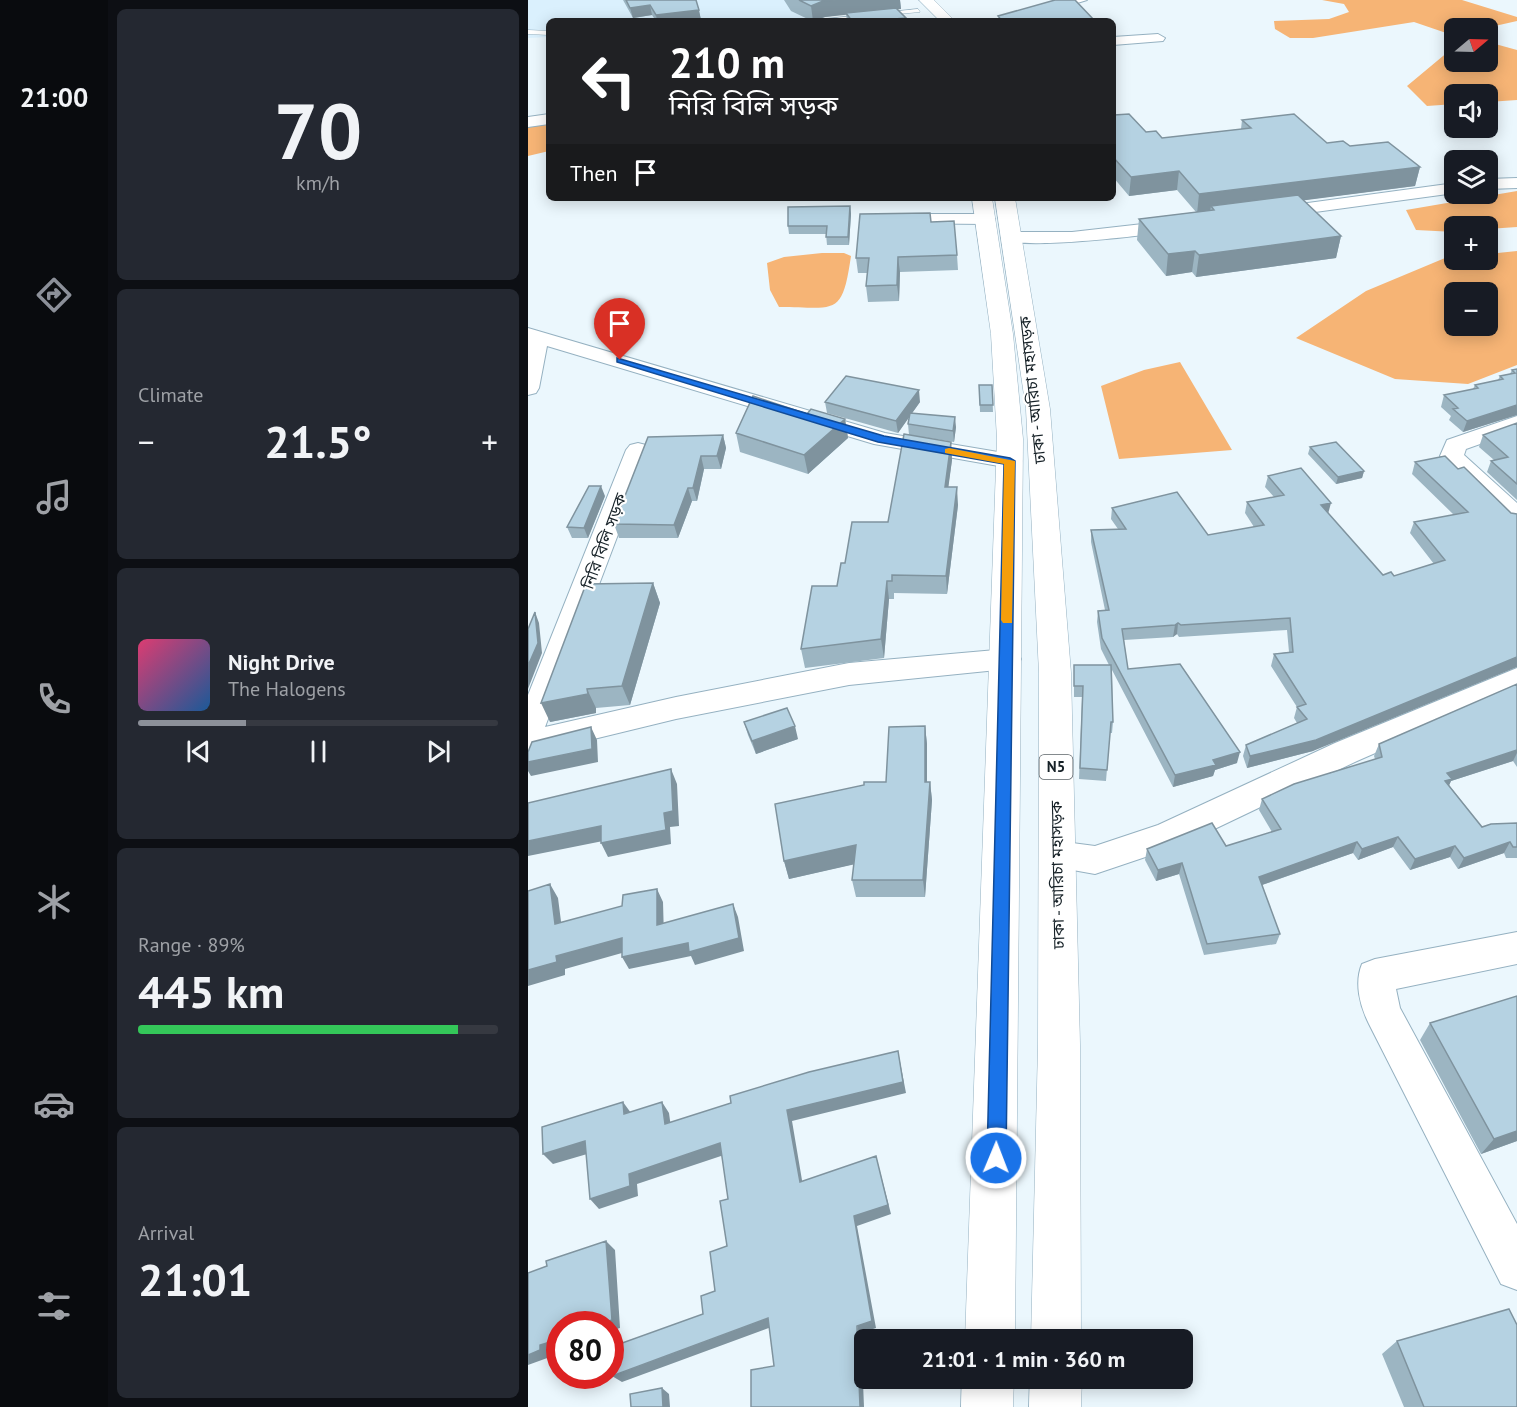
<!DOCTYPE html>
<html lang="en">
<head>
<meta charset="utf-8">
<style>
  :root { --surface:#171b24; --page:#242831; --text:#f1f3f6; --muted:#9ea1a6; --line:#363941; --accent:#8c9099 }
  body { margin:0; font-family:"PT Sans","Noto Sans Bengali",sans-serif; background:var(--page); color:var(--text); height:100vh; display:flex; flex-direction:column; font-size:22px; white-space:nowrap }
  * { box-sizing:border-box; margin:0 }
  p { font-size:20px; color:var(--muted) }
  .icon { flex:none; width:33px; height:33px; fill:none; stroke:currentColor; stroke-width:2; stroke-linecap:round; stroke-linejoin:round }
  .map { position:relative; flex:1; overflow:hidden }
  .details { display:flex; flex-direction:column; gap:9px; padding:9px; background:#0d0f14; width:420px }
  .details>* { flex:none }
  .guide { position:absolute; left:18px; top:18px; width:570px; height:183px; border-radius:9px; box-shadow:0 3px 15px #0003; background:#202124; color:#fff; overflow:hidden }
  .needle { width:39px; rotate:71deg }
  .controls { position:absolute; left:916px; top:18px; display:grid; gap:12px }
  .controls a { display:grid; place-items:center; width:54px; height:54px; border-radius:9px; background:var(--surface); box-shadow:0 3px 15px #0003; font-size:30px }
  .speed { position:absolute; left:18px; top:1311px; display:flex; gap:12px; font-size:30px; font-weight:700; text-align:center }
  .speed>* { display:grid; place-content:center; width:78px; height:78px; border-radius:50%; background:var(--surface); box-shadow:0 3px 15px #0003; line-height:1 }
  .speed .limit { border:9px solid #d22; background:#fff; color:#111 }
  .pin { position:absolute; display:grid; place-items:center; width:51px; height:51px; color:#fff; margin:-62px -26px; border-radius:50% 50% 50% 0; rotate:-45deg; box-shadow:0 0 6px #0007 }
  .pin .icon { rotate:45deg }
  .me { position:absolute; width:66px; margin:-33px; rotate:1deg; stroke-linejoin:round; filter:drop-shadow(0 0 4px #0008) }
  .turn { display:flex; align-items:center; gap:21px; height:126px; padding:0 24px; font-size:27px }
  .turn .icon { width:78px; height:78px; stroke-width:2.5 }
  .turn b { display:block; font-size:42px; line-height:51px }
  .then { display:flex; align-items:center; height:57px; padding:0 24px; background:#0003; gap:12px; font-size:22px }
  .big { font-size:45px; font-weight:800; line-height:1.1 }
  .details .tile { flex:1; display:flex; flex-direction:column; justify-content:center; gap:9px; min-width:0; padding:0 21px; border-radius:9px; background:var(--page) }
  .details .dial { align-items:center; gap:0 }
  .dial b { font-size:78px; line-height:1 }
  .song { display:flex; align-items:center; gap:18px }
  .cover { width:72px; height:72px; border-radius:9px; background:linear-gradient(135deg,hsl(340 70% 55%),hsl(210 70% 35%)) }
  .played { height:6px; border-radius:3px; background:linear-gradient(90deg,var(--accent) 30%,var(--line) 30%) }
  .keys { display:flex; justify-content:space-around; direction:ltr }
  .heat { display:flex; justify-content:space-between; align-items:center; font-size:33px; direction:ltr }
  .charge { height:9px; border-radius:4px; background:linear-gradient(90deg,#34c759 89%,var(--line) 0) }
  .trip { position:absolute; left:326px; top:1329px; width:339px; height:60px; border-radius:9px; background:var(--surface); box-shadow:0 3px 15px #0003; font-weight:800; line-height:60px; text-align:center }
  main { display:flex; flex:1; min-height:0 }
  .dock { display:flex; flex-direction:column; width:108px; justify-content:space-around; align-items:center; background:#090b0e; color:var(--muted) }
  .dock .icon { width:42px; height:42px }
  .dock .active { color:var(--accent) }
  .dock b { font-size:27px; color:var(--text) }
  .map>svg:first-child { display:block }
  .built { fill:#daf0fd }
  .water { fill:#f6b475; fill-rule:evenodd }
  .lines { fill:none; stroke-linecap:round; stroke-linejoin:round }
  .lane-casing { stroke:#95b1c1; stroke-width:1 }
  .street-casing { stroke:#95b1c1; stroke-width:2 }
  .highway-casing { stroke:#95b1c1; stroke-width:1 }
  .lane { fill:#fff; fill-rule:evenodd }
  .street { fill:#fff; fill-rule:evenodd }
  .highway { fill:#fff; fill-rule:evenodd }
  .wall { fill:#9cb5c2 }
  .shaded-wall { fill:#7f939e }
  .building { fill:#b5d2e2; stroke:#7f939e; stroke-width:1.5 }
  .route { fill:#1a73e8; stroke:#114b97; stroke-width:1.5 }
  .slow { fill:#f59e0b }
  .labels { text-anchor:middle; stroke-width:4.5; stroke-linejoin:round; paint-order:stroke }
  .shield { fill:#fff; stroke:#5c6468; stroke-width:1.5 }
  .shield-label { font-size:15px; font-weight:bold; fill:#162127 }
  .street-label { font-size:16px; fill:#162127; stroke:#fff }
</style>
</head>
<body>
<main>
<nav class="dock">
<b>21:00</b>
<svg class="icon active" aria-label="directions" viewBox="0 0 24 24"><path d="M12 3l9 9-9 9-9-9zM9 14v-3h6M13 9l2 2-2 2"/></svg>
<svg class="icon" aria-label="music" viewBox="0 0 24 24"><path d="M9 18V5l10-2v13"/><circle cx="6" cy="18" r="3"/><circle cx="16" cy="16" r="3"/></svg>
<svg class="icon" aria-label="phone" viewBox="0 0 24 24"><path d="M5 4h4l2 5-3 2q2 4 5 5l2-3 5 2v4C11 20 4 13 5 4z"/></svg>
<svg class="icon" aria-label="climate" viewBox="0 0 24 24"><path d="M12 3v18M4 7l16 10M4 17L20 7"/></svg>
<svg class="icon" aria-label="car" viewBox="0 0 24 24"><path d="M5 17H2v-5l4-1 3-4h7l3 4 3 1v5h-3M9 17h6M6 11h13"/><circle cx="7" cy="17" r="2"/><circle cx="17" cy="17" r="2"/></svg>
<svg class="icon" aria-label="filters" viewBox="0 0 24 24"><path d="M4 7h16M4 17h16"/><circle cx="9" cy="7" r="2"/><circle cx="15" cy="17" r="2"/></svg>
</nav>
<section class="details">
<div class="tile dial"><b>70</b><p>km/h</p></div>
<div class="tile"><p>Climate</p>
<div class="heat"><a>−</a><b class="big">21.5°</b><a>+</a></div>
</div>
<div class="tile">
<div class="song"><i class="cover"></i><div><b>Night Drive</b><p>The Halogens</p></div></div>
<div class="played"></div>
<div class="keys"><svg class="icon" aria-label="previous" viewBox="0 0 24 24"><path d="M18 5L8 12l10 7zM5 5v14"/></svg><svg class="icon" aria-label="pause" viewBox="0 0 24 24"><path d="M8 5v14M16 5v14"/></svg><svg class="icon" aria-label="next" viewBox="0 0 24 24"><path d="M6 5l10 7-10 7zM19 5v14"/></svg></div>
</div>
<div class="tile"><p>Range · 89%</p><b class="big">445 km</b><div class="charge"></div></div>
<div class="tile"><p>Arrival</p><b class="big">21:01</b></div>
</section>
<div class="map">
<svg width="989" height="1407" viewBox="0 0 989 1407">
  <rect width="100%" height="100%" fill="#ebf7fd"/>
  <path class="built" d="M0,0H354L363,9L250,21H21V37L0,38Z"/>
  <path class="water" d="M794,0H934L989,17V21L958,28H927V36L886,22L785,38H762L747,29L746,21L801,19L821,12L816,4Z
    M960,42L989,50V100L960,102V94H927V104L899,106L879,86L927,46V62H960Z
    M21,121V151L0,156V124Z
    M989,191V227L960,229V226H927V232L888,230L878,210Z
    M989,251V365L940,384L867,379L768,338L838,291L917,258L960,260V254ZM960,292V326H927V292Z
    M294,253H316L323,256C314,318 308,307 251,307L242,290L239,263L256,257Z
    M652,362L704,450L591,459L573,386L616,370Z"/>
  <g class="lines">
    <defs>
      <path id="lane" d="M390,9L392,12L294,21L297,19Z
        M0,30L21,31V35L0,34Z"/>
      <path id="street" d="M539,0H559L491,21H471Z
        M630,34L637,38L635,41L585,45V37Z
        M21,114V124L0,127V117Z
        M989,178V188L960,189V179Z
        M927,183V193L743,218L734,213L743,208Z
        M362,214H458L467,219L458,224L356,223L353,219L356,215Z
        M650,220L656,221L659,225L656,229C634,234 484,252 475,238L484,232H544Z
        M0,328L357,433L482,454L490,456L494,461L490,466L482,468L346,444L19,346L11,388L8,393L0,395Z
        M989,416V431L938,449L936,455L989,503V525L980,523L912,456L919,440Z
        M110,443L118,445L122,450L17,727L148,697L321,663L479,649L489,652L493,659L489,666L479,669L321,685L148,719L0,755V695L98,450L102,445Z
        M989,668V691L829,761L653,845L567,874L517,865L512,855L517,845L529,841L567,846L630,825L807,743Z
        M989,932V964L868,989L872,1008L989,1224V1290L973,1284L841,1024C832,1006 826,983 834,964L847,959Z"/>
      <path id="highway" d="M391,0H406L427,21H412Z
        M444,198H464L485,334L495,439L487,1340H437L469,439L463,334Z
        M467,198H487L522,409L543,673L552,1045L553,1340H503L510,1045L511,673L498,409Z
        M434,1378H486L485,1407H433Z
        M502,1378H554L553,1407H501Z"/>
    </defs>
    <use href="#lane" class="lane-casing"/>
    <use href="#street" class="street-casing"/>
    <use href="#highway" class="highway-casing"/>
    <use href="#lane" class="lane"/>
    <use href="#street" class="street"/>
    <use href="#highway" class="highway"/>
  </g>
  <path class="wall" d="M95,0H168L173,20L161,21H128L124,15L105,18Z
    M256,0H372L373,9H369L378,18V21H319L318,14L297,17L284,21L263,11Z
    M585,114L618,132L634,138L713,129L714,120L799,143L822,146L892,167L887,186L775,200L813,236L808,258L668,277L664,272L638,276L609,240L611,219L668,212L649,190L601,196L585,177Z
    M322,206L323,214L321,245H299L298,234H261L260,226Z
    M403,222L429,255L430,270L372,272L371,301L340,302L338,286L339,273H330L328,258Z
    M989,369V415L935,432L921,420L923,416L913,407L916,395L945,389L947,385L970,380L972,376L982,374L984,370Z
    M451,385H464L465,412H452Z
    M297,402H392L384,413L428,427L426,442L381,435L380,424L381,417L370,433L299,413Z
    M279,414L317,419L320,438L280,474L212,452L208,433Z
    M989,423V500L959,472L963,461L966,460L951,447L955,435Z
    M195,435L198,448L193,469H176L169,501H164L150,538H91L86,524Z
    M423,442L424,460L420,487L430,505L419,594L366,593V599H361L356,658L277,668L273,649L309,586L317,563L360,522Z
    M782,447L836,471L834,478L808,484L780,454Z
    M887,462L930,469L983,513L785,751L719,768L715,756L718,745L769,723L766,718L769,707L743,666L746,654L761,652L759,630L651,637L649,634L645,637L596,640L600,669L709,763L687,770L685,776L645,787L584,670L585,722L584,733H582L578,781L551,779L554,697H546V665H581L573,649L569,622L570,611L577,610L563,542V530L590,529L583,519L584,508L680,535L726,527L717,513L719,502L746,497L737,487L740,476L800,514L855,575L866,576L906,564L882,533L886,522L926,515L884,474Z
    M77,496L60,538H44L39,527Z
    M125,583L132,603L102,705L68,708V713L22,722Z
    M989,684V767L985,761L923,781L921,785L954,827L989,823V858H978L976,853L930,869L922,857L882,870L865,847L830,860L825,853L734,885L752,934L748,944L676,955L651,874L628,881L617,860L619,849L698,846L744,832L731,810L734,799L847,759L846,756L851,744Z
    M216,722L270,739L228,754L220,735Z
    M397,726L399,744V782H402L404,800L397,897H328L324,880L326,864L261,879L256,861L358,782Z
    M902,1023L989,1141L953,1154L892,1040Z
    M869,1341L989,1407H876L854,1354Z"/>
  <path class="shaded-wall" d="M308,0H372L373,9L297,17L285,21L283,6L295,1Z
    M122,5L124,15L105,18L102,8Z
    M171,10L173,20L161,21H129L128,15Z
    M378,18V21H353V20Z
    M892,167L887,186L686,212V210L683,206L682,212L669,214L671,194Z
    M651,171L649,190L601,196L603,177Z
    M322,206L323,214L321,245L320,237Z
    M813,236L808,258L668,277L671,255Z
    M667,251L664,272L638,276L640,254Z
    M370,257L372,272L371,301L369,285Z
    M391,390L392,402L370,433L368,421Z
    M989,405V415L935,432L939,421Z
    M427,417L428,427L426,442L425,431Z
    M317,419L320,438L280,474L276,455Z
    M195,435L198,448L193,469L189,456Z
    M423,442L424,460L418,505L417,487Z
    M173,456L176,469L169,501L165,488Z
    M836,471L834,478L808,484L810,477Z
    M73,486L77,496L60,538L56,528Z
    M429,487L430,505L419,594L418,576Z
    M160,488L164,501L150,538L146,525Z
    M803,503L800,514L793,505Z
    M359,581L361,599L356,658L353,639Z
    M125,583L132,603L102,705L94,686Z
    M7,612L11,623L14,653L0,689V666Z
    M650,623L649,634L645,637L647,625Z
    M989,657V667L785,751L719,768L722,756Z
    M59,689L68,708V713L22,722L13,703Z
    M267,726L270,739L228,754L224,741Z
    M397,726L399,744V800L397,782Z
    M63,727L69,740L70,762L3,776L0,771V762Z
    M989,750V753L985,761L923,781L919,790L916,783L919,773Z
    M712,752L709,763L687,770L685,776L645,787L647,775L685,760Z
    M143,769L149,784L151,826L142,827L143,844L80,857L73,843Z
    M402,782L404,800L397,897L395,880Z
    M73,826L80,840L0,856V841Z
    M870,837L865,847L830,860L834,849Z
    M829,842L825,853L728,887L731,877Z
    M982,842L976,853L930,869L936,858Z
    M328,845L332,863L261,879L256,861Z
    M927,846L922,857L882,870L887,859Z
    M654,863L651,874L628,881L630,870Z
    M22,884L30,898L35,937L27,924Z
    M129,889L135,902L136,938L129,925Z
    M205,904L210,917L216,951L167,965L163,956L101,969L94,957Z
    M94,938L101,951L37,969V975L0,986V970L28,956Z
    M370,1051L378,1093L264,1121L276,1192L272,1182L259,1110Z
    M95,1102L103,1113L96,1114Z
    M134,1102L141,1113L144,1135L137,1124Z
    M989,1131V1141L953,1154L966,1139Z
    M57,1141L66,1152L25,1164L15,1154Z
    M192,1143L199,1154L109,1184L110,1196L71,1209L62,1199L101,1174Z
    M348,1156L363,1214L329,1226L348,1328L333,1333L336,1407H332L326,1216Z
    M78,1241L87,1250L92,1328L82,1331V1324H72Z
    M240,1318L246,1326L94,1382L84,1376Z
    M32,1339V1349L22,1352V1357L0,1365V1355L12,1345Z
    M134,1388L141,1394L142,1407H135Z"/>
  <path class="building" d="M98,0H168L171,10L128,15L122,5L102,8Z
    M271,0H308L295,1L283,6Z
    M527,0H547L567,21H474L470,16Z
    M368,8L378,18L353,20L354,21H324L318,13Z
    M585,114L586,115L601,114L618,132L628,131L634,138L723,128L714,120L766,114L799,143L815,141L822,146L860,142L892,167L671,194L651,171L603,177L585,157Z
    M770,195L813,236L671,255L667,251L640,254L611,219L686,210L683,206Z
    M322,206L320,237H298L299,226H260V207Z
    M402,213L403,222L426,221L429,255L370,257L369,285L338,286L341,258H328L332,214Z
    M989,369V405L939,421L925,409L930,408L916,395L950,388L947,385L975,379L972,376L987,373L984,370Z
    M318,376L391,390L368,421L297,402Z
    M451,385H464L465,405H452Z
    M225,396L279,414L283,409L317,419L276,455L208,433Z
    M382,413L427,417L425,431L380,424Z
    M989,423V484L963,461L980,457L955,435Z
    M376,434L423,442L417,487H429L418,576L364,575V581H359L353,639L273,649L284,586H309L313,563H317L324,522H360Z
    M195,435L189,456H173L165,488H160L146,525L86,524L120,437Z
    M808,442L836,471L810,477L782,447Z
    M917,456L930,469L936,467L983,513L989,514V657L788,740L722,756L718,745L779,719L769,707L778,704L746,654L765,652L762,618L653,625L650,623L647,625L594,629L600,669L652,664L712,752L685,760L688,765L647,775L574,638L570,611L581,610L563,530L598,529L584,508L649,492L680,535L736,525L719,502L756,495L740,476L773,468L803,503L793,505L855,575L863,572L866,576L917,560L886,522L940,512L887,462Z
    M61,486H73L56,528L39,527Z
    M125,583L94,686L59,689L60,694L13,703L58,584Z
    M7,612L10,643L0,666V629Z
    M546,665H583L585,722H583L579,770L552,768L555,686H546Z
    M989,684V750L919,773L924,779L917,781L954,827L963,824L989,823V847H985L982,842L936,858L927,846L887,859L870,837L834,849L829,842L731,877L752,934L679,944L654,863L630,870L619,849L684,823L698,846L753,829L734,799L766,784L854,757L851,744Z
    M259,708L267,726L224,741L216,722Z
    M397,726V782H402L395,880H324L328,845L256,861L247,804L336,785V782H358L361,727Z
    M63,727L64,749L0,762V752L4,742Z
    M143,769L145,811L136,813L138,830L73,843V826L0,841V803Z
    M22,884L27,924L94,906L95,895L129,889V925L205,904L211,938L161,952L160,943L94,957V938L28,956L29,962L0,970V891Z
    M989,996V1131L966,1139L902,1023Z
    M370,1051L375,1082L259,1110L272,1182L348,1156L360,1205L326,1216L344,1321L329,1326L332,1407H223V1370L246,1366L240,1318L84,1376L83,1347L175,1314L173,1296L187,1291L182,1252L199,1246L192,1201L200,1199L192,1143L101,1174L102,1186L62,1199L57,1141L15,1154L14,1127L95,1102L96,1114L134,1102L137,1124L203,1103L202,1096L281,1072Z
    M78,1241L84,1320L72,1324H32V1339L12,1345V1350L0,1355V1273L19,1266L18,1261Z
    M981,1309L989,1325V1407H896L869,1341Z
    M134,1388L135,1407H103L102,1394Z"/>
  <path class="route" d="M89,358L356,436L482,458L487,461L478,1158L475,1165L468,1167L462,1165L459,1158L476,464L350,442L89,362Z"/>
  <path class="slow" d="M421,448L487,461L484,623H475L473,620L476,464L417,453V449Z"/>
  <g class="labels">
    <rect class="shield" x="511.5" y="755" width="33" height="24" rx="4.5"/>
    <g class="shield-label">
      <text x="528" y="772">N5</text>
    </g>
    <g class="street-label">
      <text transform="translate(504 390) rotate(-96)" y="6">ঢাকা - আরিচা মহাসড়ক</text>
      <text transform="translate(76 541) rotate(-70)" y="6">নিরি বিলি সড়ক</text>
      <text transform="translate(529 875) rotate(-91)" y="6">ঢাকা - আরিচা মহাসড়ক</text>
    </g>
  </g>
</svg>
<div class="controls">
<a><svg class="needle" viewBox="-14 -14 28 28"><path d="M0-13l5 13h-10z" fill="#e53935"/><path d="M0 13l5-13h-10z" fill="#9ea1a6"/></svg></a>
<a><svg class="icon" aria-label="sound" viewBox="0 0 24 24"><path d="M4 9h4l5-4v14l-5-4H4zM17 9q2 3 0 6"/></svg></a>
<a><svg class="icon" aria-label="layers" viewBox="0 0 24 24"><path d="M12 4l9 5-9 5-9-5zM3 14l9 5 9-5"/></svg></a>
<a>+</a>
<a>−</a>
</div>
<div class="speed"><div class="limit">80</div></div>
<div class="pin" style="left:92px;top:360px;background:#d93025"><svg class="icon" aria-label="arrive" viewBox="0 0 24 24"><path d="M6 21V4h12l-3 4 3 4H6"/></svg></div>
<svg class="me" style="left:468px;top:1158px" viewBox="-20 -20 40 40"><circle r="17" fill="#1a73e8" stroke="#fff" stroke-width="3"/><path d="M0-11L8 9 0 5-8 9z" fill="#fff"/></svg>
<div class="trip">21:01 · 1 min · 360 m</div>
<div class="guide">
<div class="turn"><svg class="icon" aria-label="left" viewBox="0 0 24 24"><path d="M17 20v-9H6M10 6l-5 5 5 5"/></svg><div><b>210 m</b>নিরি বিলি সড়ক</div></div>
<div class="then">Then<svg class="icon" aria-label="arrive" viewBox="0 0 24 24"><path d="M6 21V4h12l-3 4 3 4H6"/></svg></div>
</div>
</div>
</main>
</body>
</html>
